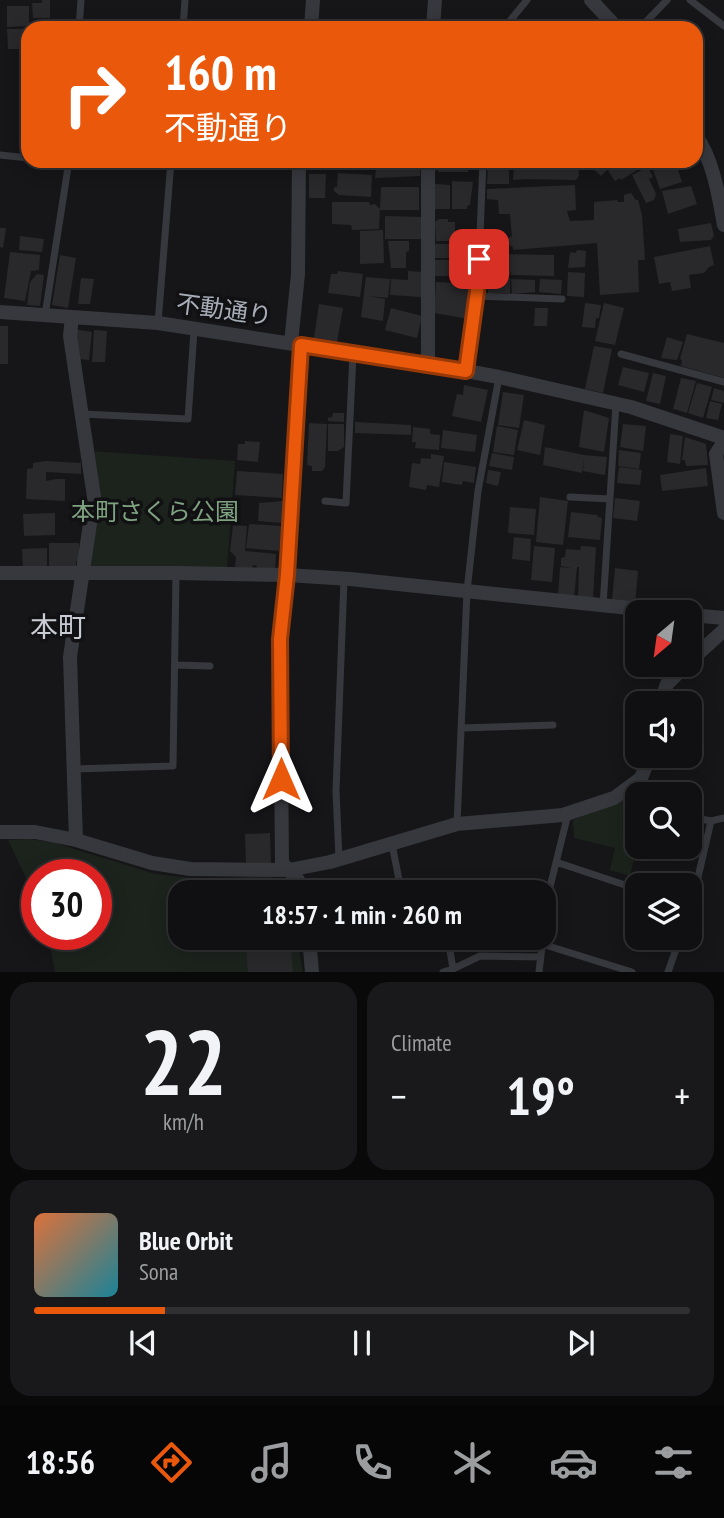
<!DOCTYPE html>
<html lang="en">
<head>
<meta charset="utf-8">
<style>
  :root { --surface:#101012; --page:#19191b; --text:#f1f3f6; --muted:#9c9d9f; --line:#303032; --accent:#ea580c }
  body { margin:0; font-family:"PT Sans Narrow","Noto Sans JP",sans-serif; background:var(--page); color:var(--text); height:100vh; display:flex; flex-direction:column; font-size:26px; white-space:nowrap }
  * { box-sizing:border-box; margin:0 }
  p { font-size:23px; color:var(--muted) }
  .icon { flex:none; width:38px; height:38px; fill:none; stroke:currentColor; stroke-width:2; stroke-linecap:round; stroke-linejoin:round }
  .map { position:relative; height:972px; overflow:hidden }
  .panel { display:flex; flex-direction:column; gap:10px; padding:10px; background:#09090a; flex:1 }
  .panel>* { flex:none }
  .guide { position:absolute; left:21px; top:21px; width:682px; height:147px; border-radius:21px; box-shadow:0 4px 18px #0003,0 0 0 2px var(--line); background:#ea580c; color:#fff; overflow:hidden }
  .needle { width:46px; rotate:209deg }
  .buttons { position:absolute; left:625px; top:600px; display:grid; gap:14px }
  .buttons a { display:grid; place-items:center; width:77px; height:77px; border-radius:14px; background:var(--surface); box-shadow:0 4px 18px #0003,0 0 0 2px var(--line); font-size:35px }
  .speed { position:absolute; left:21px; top:859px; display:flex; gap:14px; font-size:35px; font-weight:700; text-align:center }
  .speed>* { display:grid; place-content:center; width:91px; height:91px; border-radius:50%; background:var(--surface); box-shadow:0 4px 18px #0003,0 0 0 2px var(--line); line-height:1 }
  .speed .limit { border:10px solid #d22; background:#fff; color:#111 }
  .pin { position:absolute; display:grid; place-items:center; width:60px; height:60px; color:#fff; margin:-30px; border-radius:14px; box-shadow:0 4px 10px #0006 }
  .me { position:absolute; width:77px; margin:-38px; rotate:0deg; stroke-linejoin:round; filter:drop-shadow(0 0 5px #0008) }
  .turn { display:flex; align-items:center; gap:24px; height:147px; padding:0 28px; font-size:32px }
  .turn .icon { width:91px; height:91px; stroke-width:2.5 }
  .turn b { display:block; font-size:49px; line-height:60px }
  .big { font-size:52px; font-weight:800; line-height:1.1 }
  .panel .tile { flex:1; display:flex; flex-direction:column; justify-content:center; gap:10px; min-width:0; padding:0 24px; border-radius:21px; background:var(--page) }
  .panel .dial { align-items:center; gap:0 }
  .dial b { font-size:91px; line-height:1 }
  .song { display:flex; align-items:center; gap:21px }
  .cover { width:84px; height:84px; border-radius:10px; background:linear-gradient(135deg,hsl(20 70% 55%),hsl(190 70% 35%)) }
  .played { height:7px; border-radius:4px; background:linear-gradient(90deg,var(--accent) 20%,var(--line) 20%) }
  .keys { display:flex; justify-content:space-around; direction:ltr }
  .heat { display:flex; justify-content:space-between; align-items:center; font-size:38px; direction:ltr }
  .panel .tiles { flex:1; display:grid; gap:10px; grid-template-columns:1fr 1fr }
  .tile:last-child { grid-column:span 2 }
  .trip { position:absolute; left:168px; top:880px; width:388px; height:70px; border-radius:21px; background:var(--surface); box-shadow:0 4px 18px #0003,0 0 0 2px var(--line); font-weight:800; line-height:70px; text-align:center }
  .tabs { display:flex; height:112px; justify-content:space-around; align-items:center; background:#060607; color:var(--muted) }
  .tabs .icon { width:49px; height:49px }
  .tabs .active { color:var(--accent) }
  .tabs b { font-size:32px; color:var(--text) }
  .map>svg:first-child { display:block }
  .green { fill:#1c231d }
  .building { fill:#29292c }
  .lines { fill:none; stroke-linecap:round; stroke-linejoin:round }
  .service { stroke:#37383d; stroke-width:7 }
  .minor { stroke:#37383d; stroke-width:14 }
  .route-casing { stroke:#983908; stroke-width:18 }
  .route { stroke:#ea580c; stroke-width:12 }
  .labels { text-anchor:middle; stroke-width:7; stroke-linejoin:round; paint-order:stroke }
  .street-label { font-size:24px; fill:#a8adb8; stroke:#111113 }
  .park-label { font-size:24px; fill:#7fa381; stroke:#111113 }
  .quarter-label { font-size:28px; fill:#c9ccd4; stroke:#111113 }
</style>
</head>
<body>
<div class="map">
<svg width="724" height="972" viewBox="0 0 724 972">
  <rect width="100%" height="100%" fill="#161618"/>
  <path class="green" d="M90,451L235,461L227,568H92L89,560Z
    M627,797L637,805V847L630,876L610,870L615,848L574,838L573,820Z
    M29,839L55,843L155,874L198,879L268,876L287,884L288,892H180V938H297L303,972H55L48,935L96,934V875H37V901L8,840Z"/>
  <path class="building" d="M42,0H50V18H33L32,3H42Z
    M7,6H29V26L7,27Z
    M7,29H28V49H8Z
    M355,161H374L373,167L355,164Z
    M377,161L420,162V176L375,178Z
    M438,161H468V172H438Z
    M521,161L578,162L579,176L576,180L527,179L513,180L514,169L520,168Z
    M600,161H616L601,176L593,169Z
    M623,161H638L642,167L621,180L620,178L615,181L608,171Z
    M650,161H675L682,182L660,189Z
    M488,166L509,167V184H487Z
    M648,167L653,177L649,179L656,194L654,200L646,203L632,175Z
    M338,173L372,175L371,197L339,195L334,191V187H337Z
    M309,174H326L325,198H309Z
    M452,181L473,182L470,205L467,206V209H452Z
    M435,184L450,185V209H434Z
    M575,185L576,210L567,211L570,221L594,220V202L617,200L618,202H624V195L631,193L636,200H638L642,215L645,260H638L639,292L600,295L597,243L513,250V247L507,244V239L512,236L510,214H499L498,200L487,199V189Z
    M691,186L697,204L668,214L662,191Z
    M381,187H419V210H380Z
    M332,202H369L370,205L375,204L380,209L379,229L352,230L351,225L332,224Z
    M385,216L421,217V239H385Z
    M439,219H448V222H455V241H436L435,222Z
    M711,223L714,236L711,240L680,242L678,229Z
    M0,228H6L3,248L0,247Z
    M383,230L384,263L360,264V231Z
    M20,236L44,239L42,252L19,250Z
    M388,241H409V251L406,252V268H391Z
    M433,244H451V258H433Z
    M710,246L714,265L709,267L704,273L689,275L691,288L672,291L670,282L659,284L654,257Z
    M577,250L586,251L585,267L568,268L570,252L576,253Z
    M10,252L40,255L39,270L31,271L25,301L4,298Z
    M491,254L554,255V276L511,275V271L510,275H491Z
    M60,255L76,258L68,308L52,305Z
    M454,259H472V280L454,279Z
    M434,260H453V276H434Z
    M338,271L363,274L360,297L328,293L331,274H337Z
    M408,271L422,272L421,297L390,295L391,279L408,280Z
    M568,272L585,273L584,297L567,296Z
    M37,274L44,275L40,306L27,305L30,282Z
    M366,277L390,279L388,298L368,296L385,299L383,321L361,317Z
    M81,278L94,279L90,304H78Z
    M487,278L510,279V293H488Z
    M511,279L535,280V292L512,294Z
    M540,279L562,280L561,294L539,292Z
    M436,282L471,284L469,319L434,313Z
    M585,303L601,305L599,318H596L595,328L582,327Z
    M604,303L624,308L615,345L595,341Z
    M319,304L343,308L337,342L314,338Z
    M391,308L422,316L417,338L385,330Z
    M535,308H548L547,326H534Z
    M0,326H8V364H0Z
    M74,329L92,332L89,360L80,359Z
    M94,330L107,331L105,362H92Z
    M687,334L724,343V378L681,366L682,360L680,359Z
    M667,337L683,342L677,360L661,358Z
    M594,346L612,349L603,393L585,389Z
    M623,367L649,373L644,392L618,385Z
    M653,373L666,376L660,404L646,401Z
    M681,378L696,381L687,413L673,409Z
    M697,383L712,387L703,418L688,413Z
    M464,385L488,390L481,422L452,416L457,394L463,395Z
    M714,388L724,391V403L711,400Z
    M503,392L524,395L519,428L498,425Z
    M710,401L722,404L718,420L706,418Z
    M584,410L609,418L604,452L579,447Z
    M333,413H344V422L328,421V418L332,417Z
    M524,420L545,425L540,455L517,450Z
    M355,422L411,425V435L355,433Z
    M309,423L327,424L325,467L322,471H312V466L307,465Z
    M328,424H344V447L338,451H328Z
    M623,424L646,426L643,451L620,447Z
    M497,426L518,430L514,455L493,452Z
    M413,427L430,429V434L440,435L439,450L415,448L416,442H412Z
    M443,430L477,435L475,452L441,448Z
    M670,434L683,436L680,464L667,462Z
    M685,437L706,444L708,465L686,466L685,460H682Z
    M245,441L260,442L258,462L237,460L238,444H245Z
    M545,447L584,455L607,457L605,475L583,471L584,458L582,473L543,465Z
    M619,450L641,453L639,469L618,466Z
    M492,453L514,457L512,470L489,466Z
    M431,454L444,456L439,487L427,485L426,490L409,487L412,463L420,464L421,458L431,459Z
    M46,461L81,463V474L46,472V481L56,479H65V501L26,499L27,469L33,468V463Z
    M444,462L476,467L474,483L463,481L462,485L442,482Z
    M619,467L642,470L640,485L617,483Z
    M706,468L708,486L662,491L660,475Z
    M488,470L501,472L498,486L486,483Z
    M237,471L283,474L282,498L235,495Z
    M540,497L568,501L563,545L536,542Z
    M615,498L640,501L637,521L613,518Z
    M284,501L282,523L258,521L259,503Z
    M510,507L536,509L534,535L508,533Z
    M571,512L597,515L598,517L602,518L600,540L568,537Z
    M55,513V535L24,536L23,514Z
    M249,524L282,526L279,551L246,548Z
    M233,525L247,526L245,551L276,554L275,570L256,568L257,566L253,565L252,569L235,567L236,557L230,551Z
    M514,537L531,539L530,561L512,559Z
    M49,543H79V561H76V568H49Z
    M534,546L555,548L552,582L531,580Z
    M581,546L596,547L593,598H578L579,567H577L574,598L558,597L560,567L572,568L561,566V558L565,557L566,549L580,550Z
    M47,548V569H23L22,549Z
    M615,568L638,571L635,604L612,601Z
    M270,833L271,864H246L245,834Z
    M245,938H290L293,972H248Z
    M316,938H342L343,945L317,948Z"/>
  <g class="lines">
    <path class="service" d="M690,0L724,26
      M79,28L81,0
      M183,28L185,0
      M504,28L527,0
      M640,28L667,0
      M0,155L28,158
      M57,161L69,162
      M150,161L171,164
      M476,296L562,299
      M45,315L69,161
      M158,323L171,161
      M621,354L724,382
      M466,371L478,284L483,161
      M82,414L188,419L194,330
      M570,497L610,499
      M325,501L346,503L353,354
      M603,606L616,404
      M175,665L210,666
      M461,728L553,725
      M74,769L173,766L176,574
      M690,817L711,821L724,818
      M457,824L467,591L478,491L499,377
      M392,844L400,885L438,882L440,892
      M339,859L336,791L344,579
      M556,862L637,889
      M690,912L711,821
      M544,924L547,899L568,814
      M448,938L453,969
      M542,944L632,972
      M443,972L453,969L480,956L541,957
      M539,972L543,938
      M668,972L680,938"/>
    <path class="minor" d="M591,0L617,28
      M311,28L313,0
      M433,28L435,0
      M696,136C713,159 719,197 724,225
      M0,312L158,323L466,371L499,377L631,407L724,438
      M72,317L70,336L94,497L70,657L76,840
      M291,343L298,274L299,161
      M301,345L287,575L280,639L282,863L298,880L302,892
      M428,366V161
      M724,442L716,454L724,513
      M0,573H176L287,575L350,579L668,612
      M690,615L724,618
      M690,661L724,630
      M660,704L667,684L686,665
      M0,832H35L76,840L152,863L190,869L289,870L330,862L457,824L563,815L614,798L641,778L650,756
      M309,938L312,972"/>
  </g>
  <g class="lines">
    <defs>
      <path id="route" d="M281,779L280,639L287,575L301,345L466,371L478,284L479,259"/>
    </defs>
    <use href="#route" class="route-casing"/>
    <use href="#route" class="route"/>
  </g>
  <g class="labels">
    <g class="street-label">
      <text transform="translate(224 310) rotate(8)" y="8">不動通り</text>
    </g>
    <g class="park-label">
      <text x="155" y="520">本町さくら公園</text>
    </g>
    <g class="quarter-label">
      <text x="58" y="637">本町</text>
    </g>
  </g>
</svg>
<div class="buttons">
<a><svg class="needle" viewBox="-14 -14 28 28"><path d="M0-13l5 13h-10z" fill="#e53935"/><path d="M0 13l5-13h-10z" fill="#9c9d9f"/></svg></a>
<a><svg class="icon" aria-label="sound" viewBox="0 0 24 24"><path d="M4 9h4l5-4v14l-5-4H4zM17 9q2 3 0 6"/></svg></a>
<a><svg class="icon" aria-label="search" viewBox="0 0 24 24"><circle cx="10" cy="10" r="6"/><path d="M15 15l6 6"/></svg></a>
<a><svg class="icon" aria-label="layers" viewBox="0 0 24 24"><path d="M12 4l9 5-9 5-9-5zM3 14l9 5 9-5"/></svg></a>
</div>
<div class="speed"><div class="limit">30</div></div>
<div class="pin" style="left:479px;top:259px;background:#d93025"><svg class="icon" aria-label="arrive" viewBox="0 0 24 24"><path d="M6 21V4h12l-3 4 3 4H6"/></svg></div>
<svg class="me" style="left:281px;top:779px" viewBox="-20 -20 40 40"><path d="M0-17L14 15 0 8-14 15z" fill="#ea580c" stroke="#fff" stroke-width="4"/></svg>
<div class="trip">18:57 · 1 min · 260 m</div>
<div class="guide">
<div class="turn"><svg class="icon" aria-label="right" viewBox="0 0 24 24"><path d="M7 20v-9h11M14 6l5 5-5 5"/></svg><div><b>160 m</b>不動通り</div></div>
</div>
</div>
<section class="panel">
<div class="tiles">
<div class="tile dial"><b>22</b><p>km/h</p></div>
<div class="tile"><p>Climate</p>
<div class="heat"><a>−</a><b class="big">19°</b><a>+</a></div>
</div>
<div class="tile">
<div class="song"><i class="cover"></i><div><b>Blue Orbit</b><p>Sona</p></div></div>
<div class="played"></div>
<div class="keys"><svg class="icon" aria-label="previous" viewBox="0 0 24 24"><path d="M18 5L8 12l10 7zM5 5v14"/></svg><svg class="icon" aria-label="pause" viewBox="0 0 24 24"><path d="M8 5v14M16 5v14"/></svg><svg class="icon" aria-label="next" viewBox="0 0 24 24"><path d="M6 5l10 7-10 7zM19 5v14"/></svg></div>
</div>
</div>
</section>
<nav class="tabs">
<b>18:56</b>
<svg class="icon active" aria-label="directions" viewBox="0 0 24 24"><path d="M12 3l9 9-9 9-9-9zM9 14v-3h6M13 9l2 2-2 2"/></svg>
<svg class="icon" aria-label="music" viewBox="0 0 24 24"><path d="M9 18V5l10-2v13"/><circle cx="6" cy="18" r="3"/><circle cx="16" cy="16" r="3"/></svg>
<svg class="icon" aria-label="phone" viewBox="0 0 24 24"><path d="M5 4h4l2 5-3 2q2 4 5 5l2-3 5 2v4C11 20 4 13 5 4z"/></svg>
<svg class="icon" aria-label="climate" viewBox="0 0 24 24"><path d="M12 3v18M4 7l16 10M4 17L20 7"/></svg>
<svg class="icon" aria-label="car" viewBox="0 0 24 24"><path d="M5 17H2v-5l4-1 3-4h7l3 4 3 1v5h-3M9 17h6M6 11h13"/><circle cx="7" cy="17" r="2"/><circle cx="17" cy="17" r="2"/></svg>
<svg class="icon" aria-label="filters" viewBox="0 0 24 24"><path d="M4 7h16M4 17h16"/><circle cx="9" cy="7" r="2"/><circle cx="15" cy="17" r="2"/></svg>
</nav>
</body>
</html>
